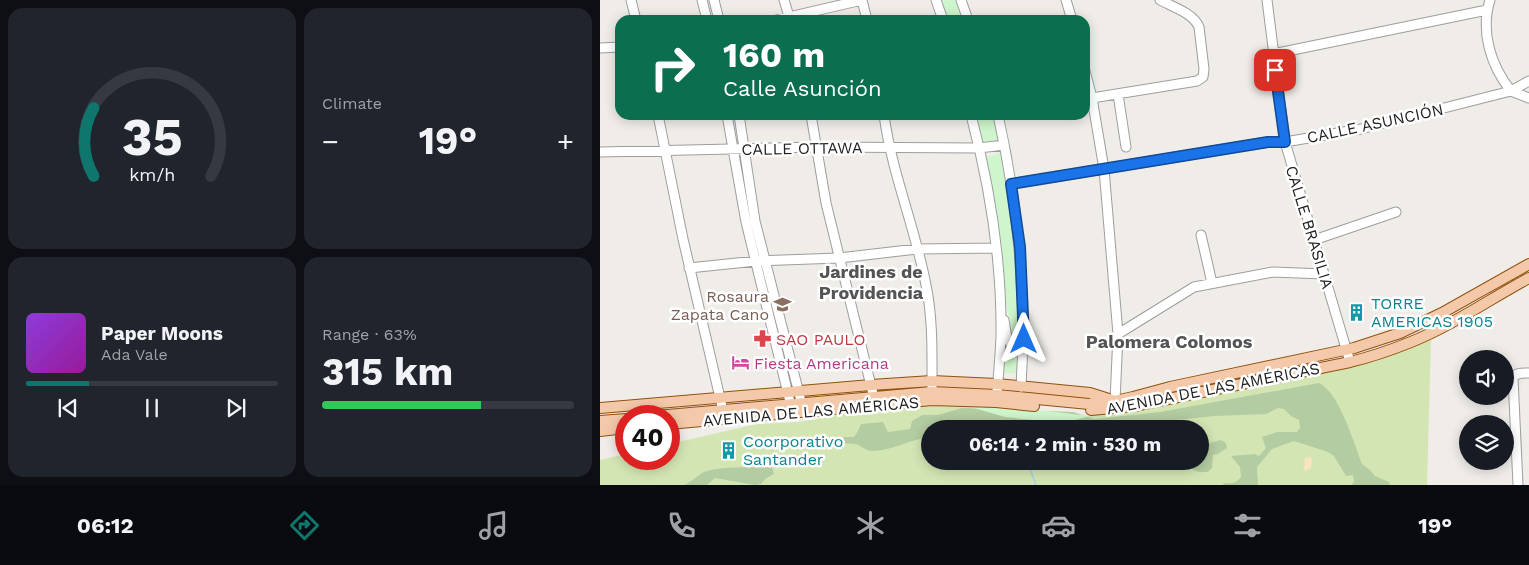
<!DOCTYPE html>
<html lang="en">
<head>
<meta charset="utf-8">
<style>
  :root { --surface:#171b24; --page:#20242c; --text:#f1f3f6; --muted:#9ea1a6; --line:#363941; --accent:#0f766e }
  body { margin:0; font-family:"Work Sans",sans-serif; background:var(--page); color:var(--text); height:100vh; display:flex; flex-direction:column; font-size:19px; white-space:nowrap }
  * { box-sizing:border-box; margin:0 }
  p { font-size:16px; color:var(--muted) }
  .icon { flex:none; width:28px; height:28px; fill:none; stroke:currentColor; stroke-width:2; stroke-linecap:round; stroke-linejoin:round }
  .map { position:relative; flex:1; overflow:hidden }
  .details { display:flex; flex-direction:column; gap:8px; padding:8px; background:#0d0f14; width:600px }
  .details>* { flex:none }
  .hud { position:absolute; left:15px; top:15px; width:475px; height:105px; border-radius:15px; box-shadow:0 2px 12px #0003; background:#0b6e4f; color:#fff; overflow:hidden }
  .fabs { position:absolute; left:859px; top:350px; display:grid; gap:10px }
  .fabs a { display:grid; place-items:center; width:55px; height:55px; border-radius:50%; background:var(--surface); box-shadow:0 2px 12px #0003; font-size:25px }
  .speed { position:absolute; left:15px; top:405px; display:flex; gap:10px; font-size:25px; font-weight:700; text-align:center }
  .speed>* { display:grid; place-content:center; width:65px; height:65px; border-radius:50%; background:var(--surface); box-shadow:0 2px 12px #0003; line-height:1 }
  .speed .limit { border:8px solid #d22; background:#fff; color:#111 }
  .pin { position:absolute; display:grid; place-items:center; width:42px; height:42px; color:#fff; margin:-21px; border-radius:10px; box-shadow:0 2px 8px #0006 }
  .me { position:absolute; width:55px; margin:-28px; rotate:0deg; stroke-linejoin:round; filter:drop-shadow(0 0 4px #0008) }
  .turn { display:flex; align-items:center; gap:18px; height:105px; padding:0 25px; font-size:22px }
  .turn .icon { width:65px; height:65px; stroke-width:2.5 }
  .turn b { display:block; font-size:35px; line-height:42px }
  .big { font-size:38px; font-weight:700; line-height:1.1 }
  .details .widget { flex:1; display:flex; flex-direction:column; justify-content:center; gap:8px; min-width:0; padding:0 18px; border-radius:15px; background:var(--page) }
  .details .dial { align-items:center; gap:0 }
  .dial svg { height:130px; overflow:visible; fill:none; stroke:var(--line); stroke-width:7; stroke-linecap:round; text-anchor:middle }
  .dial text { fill:var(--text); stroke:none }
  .song { display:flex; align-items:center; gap:15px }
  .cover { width:60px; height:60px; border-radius:8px; background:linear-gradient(135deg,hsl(270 70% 55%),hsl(300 70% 35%)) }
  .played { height:5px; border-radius:2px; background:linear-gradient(90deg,var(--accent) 25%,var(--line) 25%) }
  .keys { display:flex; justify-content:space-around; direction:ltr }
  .heat { display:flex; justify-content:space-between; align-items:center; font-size:28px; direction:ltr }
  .charge { height:8px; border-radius:4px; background:linear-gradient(90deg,#34c759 63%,var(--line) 0) }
  .details .tiles { flex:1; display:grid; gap:8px; grid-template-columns:repeat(2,1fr) }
  .trip { position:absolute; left:321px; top:420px; width:288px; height:50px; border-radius:25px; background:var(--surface); box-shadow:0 2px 12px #0003; font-weight:700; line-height:50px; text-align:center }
  .tabs { display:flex; height:80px; justify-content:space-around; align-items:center; background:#090b0e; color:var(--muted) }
  .tabs .icon { width:35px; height:35px }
  .tabs .active { color:var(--accent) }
  .tabs b { font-size:22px; color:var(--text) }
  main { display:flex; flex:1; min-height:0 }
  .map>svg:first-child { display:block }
  .grass { fill:#d4e5b4; fill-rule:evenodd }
  .forest { fill:#b4cca1 }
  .sand { fill:#f9e4be }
  .park { fill:#cef5cb }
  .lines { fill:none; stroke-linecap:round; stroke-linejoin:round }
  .stream { stroke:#add6da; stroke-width:2 }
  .canal { stroke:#add6da; stroke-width:7 }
  .minor-casing { stroke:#9e9e9e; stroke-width:11 }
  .major-casing { stroke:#90510e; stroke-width:12 }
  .minor { stroke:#fff; stroke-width:9 }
  .major { stroke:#f4c9aa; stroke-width:10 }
  .route-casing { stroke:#114b97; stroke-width:12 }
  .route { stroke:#1a73e8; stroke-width:9 }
  .labels { text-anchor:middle; stroke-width:5; stroke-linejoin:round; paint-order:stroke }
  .street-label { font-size:16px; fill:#212121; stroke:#fff }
  .education-label { font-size:16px; fill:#785e54; stroke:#fff; text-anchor:end }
  .culture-label { font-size:16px; fill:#0d838f; stroke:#fff; text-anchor:start }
  .health-label { font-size:16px; fill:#be3a42; stroke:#fff; text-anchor:start }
  .hotel-label { font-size:16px; fill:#b23c85; stroke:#fff; text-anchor:start }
  .neighbourhood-label { font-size:18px; font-weight:bold; fill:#545454; stroke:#fff }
</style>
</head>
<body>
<main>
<section class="details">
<div class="tiles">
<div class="widget dial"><svg viewBox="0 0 100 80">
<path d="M14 69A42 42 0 1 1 86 69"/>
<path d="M14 69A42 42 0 0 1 14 27" stroke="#0f766e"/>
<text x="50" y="56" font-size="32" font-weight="700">35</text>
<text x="50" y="72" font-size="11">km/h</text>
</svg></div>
<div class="widget"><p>Climate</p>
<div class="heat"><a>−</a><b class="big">19°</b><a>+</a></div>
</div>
<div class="widget">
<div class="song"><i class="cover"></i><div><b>Paper Moons</b><p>Ada Vale</p></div></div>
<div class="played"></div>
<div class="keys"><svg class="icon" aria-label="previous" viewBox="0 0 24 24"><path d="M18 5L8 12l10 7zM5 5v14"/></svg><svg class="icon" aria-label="pause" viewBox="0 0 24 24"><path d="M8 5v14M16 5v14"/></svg><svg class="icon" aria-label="next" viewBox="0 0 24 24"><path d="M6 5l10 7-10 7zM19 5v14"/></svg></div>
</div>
<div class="widget"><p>Range · 63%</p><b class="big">315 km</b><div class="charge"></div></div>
</div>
</section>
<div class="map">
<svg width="929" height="485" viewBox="0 0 929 485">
  <rect width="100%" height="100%" fill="#f0ede9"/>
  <path class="grass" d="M831,340L827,485H0V460L26,454V459H69V444L157,424L198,422L222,418L299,397L360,404L405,417L463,423L516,409L719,374L774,359ZM330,429H600V461H330Z"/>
  <path class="forest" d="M719,383C739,392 754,443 762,464L770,470L775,476L789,482L790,485H752L754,481L753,475L746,476L734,456L728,452L694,441L672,449L657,467L658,485H623L624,483C631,484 637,483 641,477L640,467L631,456L655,454L659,456L666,448L662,437L677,432H697L700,428L699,420L691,416L684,409L678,408L666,414L615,416L546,423L522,420L517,422L512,427L503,429H330V437C310,439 293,451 272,451C266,451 261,445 255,444C250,443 244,444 239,443L244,437H254L258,431L261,424L283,422L288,432L310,429L312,421L322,415H338L362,408L473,412L494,419L560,412Z
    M621,440L626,443L627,448L618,454L613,455L612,468L608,472H599L587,467L575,466L565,462L558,465L553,464L552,461H600V446Z
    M172,467L174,474L165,479L161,484L155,485L115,478L107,485H84C92,482 96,476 104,472C120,466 154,467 172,467Z"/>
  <path class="sand" d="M708,457H711L712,460L711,468L706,471L703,468L705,464L704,459Z"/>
  <path class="park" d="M340,0H355L363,20H348Z
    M375,115H393L399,139L381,143Z
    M400,153C411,216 419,279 418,343L415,344L411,341V331L402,275L398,222L385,158Z
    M405,337L409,349L413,351L419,350L418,373H404Z
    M360,404L396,405L490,416L463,423L405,417Z"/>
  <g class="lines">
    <path class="stream" d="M412,423L415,429
      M427,461L436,485"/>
    <path class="canal" d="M405,390L443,394"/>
    <defs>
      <path id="minor" d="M31,0L36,20
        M102,0L107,20
        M114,0L119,20
        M184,0L190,20
        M336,0L343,20
        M361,0L368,20
        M466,0L472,20
        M667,0L685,142L750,362
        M890,0C880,32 891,66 911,91
        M176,20L262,0L267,20
        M0,48L20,47
        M673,54L887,10
        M485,71L492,98L504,169L518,334L515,401
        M911,91L929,81
        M518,94L526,147
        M492,98L597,81L603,77L604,69L599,27C593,13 573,7 560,0
        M58,115L83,239L124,415
        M127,115L146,222L192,410
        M139,115L155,221L203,409
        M211,115L226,203L275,402
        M284,115C292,174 315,227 326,285C333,319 332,353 332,388
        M371,115C390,187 402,263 401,337C400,359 398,381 396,402
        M398,115C418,205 427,294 421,387
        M0,152L216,147L379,148L404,145
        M411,184L668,142H685L761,129L911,91L929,98
        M601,235L612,283
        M714,240L796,212
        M89,268L156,261L239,258L317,249L396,248
        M404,320C406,330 406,348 419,347L423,344L424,339
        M518,334L594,287L673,272L724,274
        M918,485L913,378C916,372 923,373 929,373"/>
      <path id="major" d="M0,408L271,385L332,381L397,384L490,393L512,400
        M491,410L534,406L750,362C771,357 791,350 811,342C853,325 890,299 929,278
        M56,416L332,392L397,395L489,404L515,401L533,397L570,387L754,348L800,333L842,313L929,264
        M0,421L26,419
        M69,424L332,400L396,402L434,406
        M0,431L26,428"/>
    </defs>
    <use href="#minor" class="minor-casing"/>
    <use href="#major" class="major-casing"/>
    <use href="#minor" class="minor"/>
    <use href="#major" class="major"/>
  </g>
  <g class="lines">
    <defs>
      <path id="route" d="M424,339L420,247L411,184L668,142H685L675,70"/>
    </defs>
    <use href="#route" class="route-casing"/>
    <use href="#route" class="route"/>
  </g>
  <defs>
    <symbol id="school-bare" viewBox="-9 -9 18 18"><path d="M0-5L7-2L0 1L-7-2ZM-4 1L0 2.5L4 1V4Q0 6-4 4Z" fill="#8d6e63" stroke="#fff" stroke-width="2.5" paint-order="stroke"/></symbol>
    <symbol id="building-bare" viewBox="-9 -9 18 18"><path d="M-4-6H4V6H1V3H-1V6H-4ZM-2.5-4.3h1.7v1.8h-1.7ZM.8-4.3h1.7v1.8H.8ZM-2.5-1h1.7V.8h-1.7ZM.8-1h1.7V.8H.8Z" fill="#0f9aa8" stroke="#fff" stroke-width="2.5" paint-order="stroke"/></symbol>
    <symbol id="pharmacy-bare" viewBox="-9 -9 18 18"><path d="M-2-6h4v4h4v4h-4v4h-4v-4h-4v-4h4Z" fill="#e0444e" stroke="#fff" stroke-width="2.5" paint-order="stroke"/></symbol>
    <symbol id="hotel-bare" viewBox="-9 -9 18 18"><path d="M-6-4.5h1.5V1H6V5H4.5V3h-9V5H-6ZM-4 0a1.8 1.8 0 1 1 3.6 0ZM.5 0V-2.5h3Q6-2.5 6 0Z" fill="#d1479c" stroke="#fff" stroke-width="2.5" paint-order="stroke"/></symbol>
  </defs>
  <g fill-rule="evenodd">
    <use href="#school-bare" x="170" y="292" width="25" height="25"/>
    <use href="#building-bare" x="744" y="300" width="25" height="25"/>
    <use href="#pharmacy-bare" x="150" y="326" width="25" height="25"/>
    <use href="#hotel-bare" x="128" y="350" width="25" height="25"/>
    <use href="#building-bare" x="116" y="438" width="25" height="25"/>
  </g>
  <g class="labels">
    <g class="street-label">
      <text transform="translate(775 123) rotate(-12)" y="6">CALLE ASUNCIÓN</text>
      <text transform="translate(202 148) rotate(-1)" y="6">CALLE OTTAWA</text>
      <text transform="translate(710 227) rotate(73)" y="6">CALLE BRASILIA</text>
      <text transform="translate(613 388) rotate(-11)" y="6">AVENIDA DE LAS AMÉRICAS</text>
      <text transform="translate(211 411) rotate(-5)" y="6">AVENIDA DE LAS AMÉRICAS</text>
    </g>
    <g class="education-label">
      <text x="169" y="302">Rosaura<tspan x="169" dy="18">Zapata Cano</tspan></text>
    </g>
    <g class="culture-label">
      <text x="771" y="309">TORRE<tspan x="771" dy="18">AMERICAS 1905</tspan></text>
      <text x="143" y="447">Coorporativo<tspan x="143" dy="18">Santander</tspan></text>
    </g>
    <g class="health-label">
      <text x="176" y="345">SAO PAULO</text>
    </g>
    <g class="hotel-label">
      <text x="154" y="369">Fiesta Americana</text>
    </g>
    <g class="neighbourhood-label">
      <text x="271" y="278">Jardines de<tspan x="271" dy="21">Providencia</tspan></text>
      <text x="569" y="348">Palomera Colomos</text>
    </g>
  </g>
</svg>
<div class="fabs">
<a><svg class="icon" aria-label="sound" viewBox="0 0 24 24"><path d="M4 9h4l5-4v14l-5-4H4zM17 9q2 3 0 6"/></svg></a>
<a><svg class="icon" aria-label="layers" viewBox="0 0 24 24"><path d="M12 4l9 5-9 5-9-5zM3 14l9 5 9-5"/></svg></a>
</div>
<div class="speed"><div class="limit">40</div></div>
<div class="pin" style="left:675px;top:70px;background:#d93025"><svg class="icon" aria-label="arrive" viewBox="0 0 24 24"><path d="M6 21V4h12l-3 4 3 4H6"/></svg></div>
<svg class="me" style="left:424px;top:339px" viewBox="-20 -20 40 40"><path d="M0-17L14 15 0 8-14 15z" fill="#1a73e8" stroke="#fff" stroke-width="4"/></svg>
<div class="trip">06:14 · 2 min · 530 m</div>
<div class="hud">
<div class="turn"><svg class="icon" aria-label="right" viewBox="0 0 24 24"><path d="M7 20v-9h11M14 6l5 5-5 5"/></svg><div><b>160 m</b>Calle Asunción</div></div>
</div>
</div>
</main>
<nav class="tabs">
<b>06:12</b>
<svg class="icon active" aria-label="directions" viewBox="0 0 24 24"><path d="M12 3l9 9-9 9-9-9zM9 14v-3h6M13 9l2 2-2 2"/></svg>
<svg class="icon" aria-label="music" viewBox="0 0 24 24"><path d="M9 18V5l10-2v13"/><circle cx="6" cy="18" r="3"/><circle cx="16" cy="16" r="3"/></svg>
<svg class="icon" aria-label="phone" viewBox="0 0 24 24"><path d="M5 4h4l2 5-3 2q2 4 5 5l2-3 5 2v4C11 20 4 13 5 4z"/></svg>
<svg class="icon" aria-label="climate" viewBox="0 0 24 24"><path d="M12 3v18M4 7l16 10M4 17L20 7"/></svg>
<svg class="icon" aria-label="car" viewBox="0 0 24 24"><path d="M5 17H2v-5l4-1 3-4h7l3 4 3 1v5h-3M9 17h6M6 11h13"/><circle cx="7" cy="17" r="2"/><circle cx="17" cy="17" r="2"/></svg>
<svg class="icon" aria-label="filters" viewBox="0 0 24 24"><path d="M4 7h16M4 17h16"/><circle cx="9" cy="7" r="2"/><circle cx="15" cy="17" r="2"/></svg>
<b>19°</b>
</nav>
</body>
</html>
